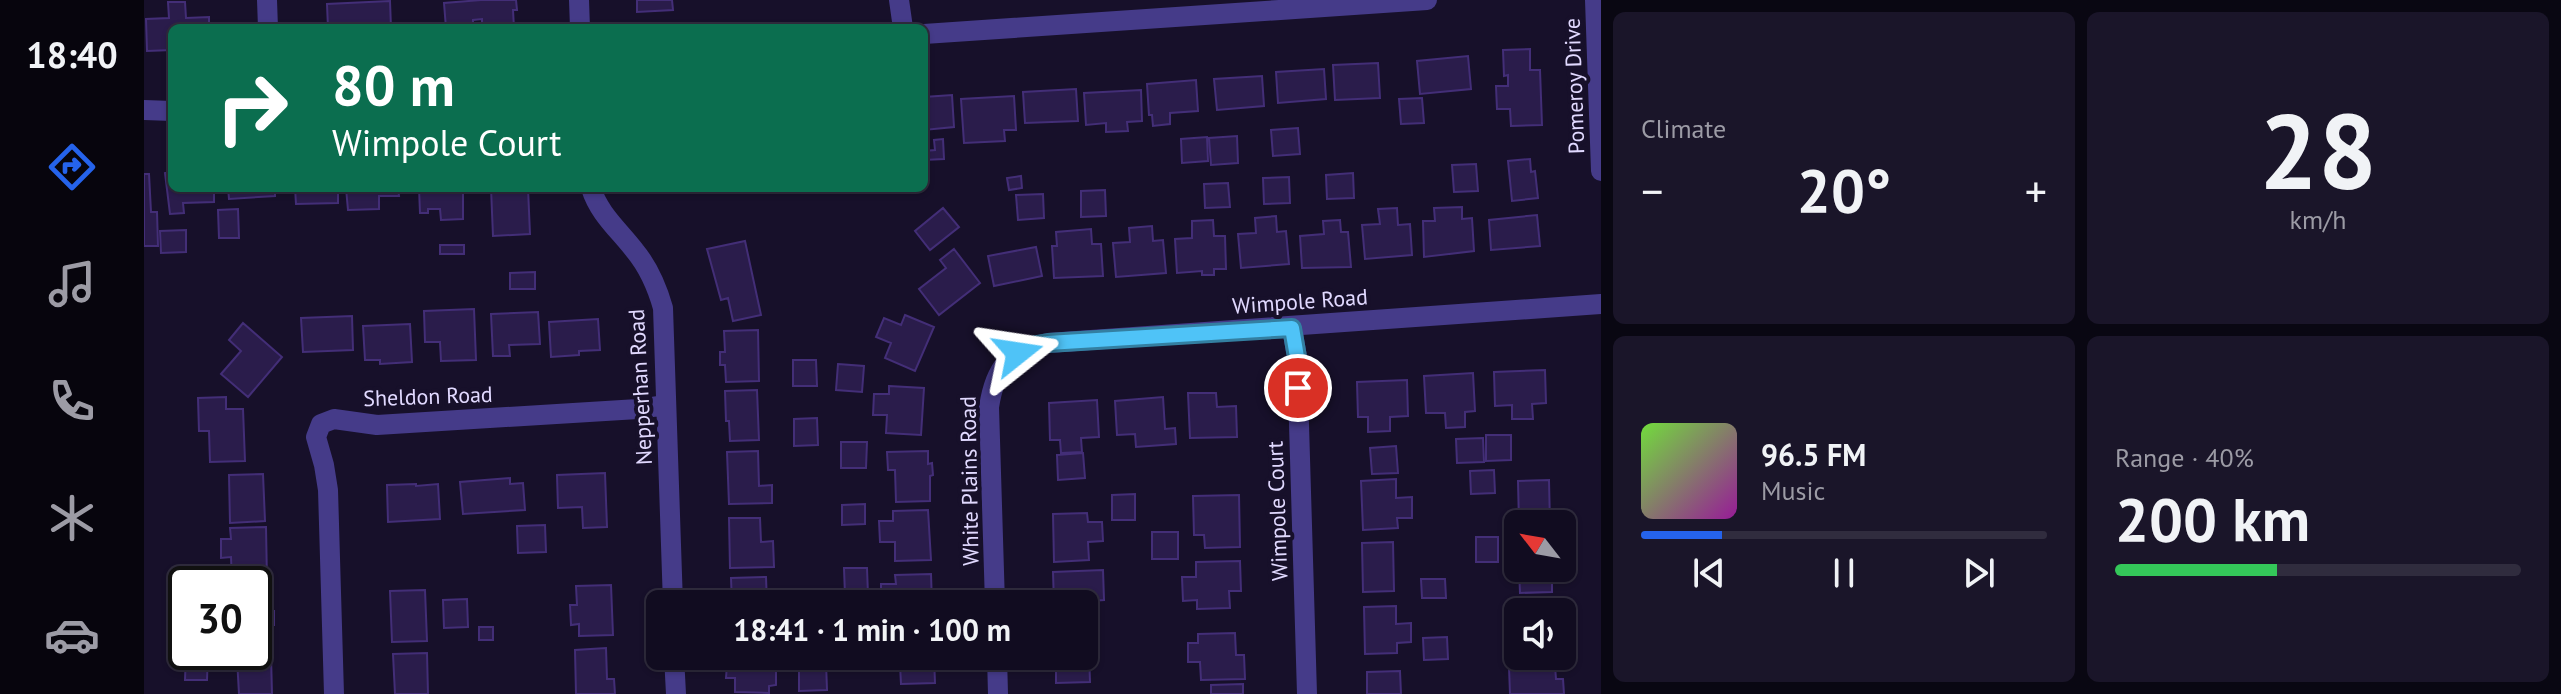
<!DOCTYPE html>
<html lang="en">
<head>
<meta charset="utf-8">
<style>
  :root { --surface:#110c20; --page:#1a1529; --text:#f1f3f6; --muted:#9c9ba5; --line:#302c3e; --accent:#2563eb }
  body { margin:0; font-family:"PT Sans",sans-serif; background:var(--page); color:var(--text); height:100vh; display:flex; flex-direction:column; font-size:30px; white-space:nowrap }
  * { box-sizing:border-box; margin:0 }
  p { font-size:26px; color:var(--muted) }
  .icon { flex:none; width:44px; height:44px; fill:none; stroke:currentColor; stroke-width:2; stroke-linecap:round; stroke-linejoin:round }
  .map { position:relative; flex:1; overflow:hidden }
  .drawer { display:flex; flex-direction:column; gap:12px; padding:12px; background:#090712; width:960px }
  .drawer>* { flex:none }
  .guide { position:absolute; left:24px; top:24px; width:760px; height:168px; border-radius:12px; box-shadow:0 2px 6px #0004,0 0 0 2px var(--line); background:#0b6e4f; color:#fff; overflow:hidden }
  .needle { width:52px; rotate:301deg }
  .tools { position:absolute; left:1360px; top:510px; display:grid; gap:16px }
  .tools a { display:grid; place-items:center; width:72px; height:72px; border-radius:12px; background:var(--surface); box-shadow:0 2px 6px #0004,0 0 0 2px var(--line); font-size:40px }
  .speed { position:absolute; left:24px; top:566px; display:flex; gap:16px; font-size:40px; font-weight:700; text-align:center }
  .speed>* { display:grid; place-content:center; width:104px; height:104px; border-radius:50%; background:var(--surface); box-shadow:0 2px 6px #0004,0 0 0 2px var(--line); line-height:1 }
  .speed .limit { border:4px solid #111; border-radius:12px; background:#fff; color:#111 }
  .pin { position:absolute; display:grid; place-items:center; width:68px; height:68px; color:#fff; margin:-34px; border:4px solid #fff; border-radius:50%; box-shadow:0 2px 8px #0007 }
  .me { position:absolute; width:88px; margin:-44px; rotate:75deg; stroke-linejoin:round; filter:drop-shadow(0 0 6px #0008) }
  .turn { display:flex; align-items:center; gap:28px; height:168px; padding:0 32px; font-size:36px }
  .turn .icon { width:104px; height:104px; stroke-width:2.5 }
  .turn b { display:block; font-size:56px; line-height:68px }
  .big { font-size:60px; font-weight:700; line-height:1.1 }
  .drawer .tile { flex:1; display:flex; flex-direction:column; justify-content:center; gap:12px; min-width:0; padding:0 28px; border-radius:12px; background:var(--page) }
  .drawer .dial { align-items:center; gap:0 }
  .dial b { font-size:104px; line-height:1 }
  .song { display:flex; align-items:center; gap:24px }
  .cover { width:96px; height:96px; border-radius:12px; background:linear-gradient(135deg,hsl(100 70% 55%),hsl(300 70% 35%)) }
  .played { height:8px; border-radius:4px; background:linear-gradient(90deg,var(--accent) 20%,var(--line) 20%) }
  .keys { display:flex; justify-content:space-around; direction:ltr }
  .heat { display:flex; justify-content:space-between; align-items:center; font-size:44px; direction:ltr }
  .charge { height:12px; border-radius:6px; background:linear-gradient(90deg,#34c759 40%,var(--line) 0) }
  .drawer .tiles { flex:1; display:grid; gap:12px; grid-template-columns:repeat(2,1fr) }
  .trip { position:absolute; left:502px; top:590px; width:452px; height:80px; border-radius:12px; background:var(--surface); box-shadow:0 2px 6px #0004,0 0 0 2px var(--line); font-weight:700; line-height:80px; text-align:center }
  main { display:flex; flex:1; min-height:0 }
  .tabs { display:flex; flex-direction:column; width:144px; justify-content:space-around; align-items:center; background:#07050d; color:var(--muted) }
  .tabs .icon { width:56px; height:56px }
  .tabs .selected { color:var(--accent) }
  .tabs b { font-size:36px; color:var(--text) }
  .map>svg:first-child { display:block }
  .building { fill:#2a1c4b; stroke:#432e77; stroke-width:2 }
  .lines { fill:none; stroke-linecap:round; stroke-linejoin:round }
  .minor { stroke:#453b89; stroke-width:20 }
  .route-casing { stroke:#337fa1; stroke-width:20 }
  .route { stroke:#4fc3f7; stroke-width:14 }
  .labels { text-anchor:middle; stroke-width:8; stroke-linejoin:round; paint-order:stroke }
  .street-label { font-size:22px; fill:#e1d9ff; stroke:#17102a }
</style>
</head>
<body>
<main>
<nav class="tabs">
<b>18:40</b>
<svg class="icon selected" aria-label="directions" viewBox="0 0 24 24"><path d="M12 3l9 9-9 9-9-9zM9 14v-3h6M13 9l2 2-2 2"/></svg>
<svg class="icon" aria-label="music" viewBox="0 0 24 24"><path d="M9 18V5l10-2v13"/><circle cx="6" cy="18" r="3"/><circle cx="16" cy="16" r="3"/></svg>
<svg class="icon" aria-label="phone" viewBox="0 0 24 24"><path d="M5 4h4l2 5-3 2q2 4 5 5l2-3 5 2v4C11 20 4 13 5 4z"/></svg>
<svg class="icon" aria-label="climate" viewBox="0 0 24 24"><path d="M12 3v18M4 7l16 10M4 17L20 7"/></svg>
<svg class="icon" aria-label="car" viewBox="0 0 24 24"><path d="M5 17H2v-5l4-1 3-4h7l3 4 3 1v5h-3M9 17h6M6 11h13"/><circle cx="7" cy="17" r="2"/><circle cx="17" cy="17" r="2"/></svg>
</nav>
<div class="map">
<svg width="1457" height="694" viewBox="0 0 1457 694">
  <rect width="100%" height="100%" fill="#17102a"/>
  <path class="building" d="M337,0H372L373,10H369L370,28H338V19L329,20V28H302L300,3Z
    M493,0H528L529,10L493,12Z
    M246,1L247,28H184L183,4Z
    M24,2H41L42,18L65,17V28H28V50L3,51L2,19L25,18Z
    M1386,49V70H1396L1398,125L1367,126L1366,109H1353L1352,86H1364V75L1360,76L1359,50Z
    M1324,56L1327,89L1276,94L1273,61Z
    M1234,63L1236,98L1191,100L1189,65Z
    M1180,69L1182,99L1134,103L1132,72Z
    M1118,76L1120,106L1073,110L1070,79Z
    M1052,80L1054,111L1026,113V124L1009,126L1008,115H1005L1003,84Z
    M932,89L934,121L881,123L879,92Z
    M997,90L998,121L983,122L984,131L962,132V123L942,125L940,93Z
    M808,95L810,127L780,130V97Z
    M870,96L872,130H860L861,141L820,143L817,99Z
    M1278,98L1280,123L1257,124L1255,99Z
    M1154,128L1156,154L1129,156L1127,130Z
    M1093,136L1094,163L1067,165L1065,138Z
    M1063,137L1064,161L1038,163L1037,139Z
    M799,139L800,159L780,160V151L791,150L790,140Z
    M1386,159L1387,172L1391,171L1394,198L1368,201L1364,161Z
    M1332,164L1334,191L1310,192L1308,165Z
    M28,172V188H70V202L39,203L40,213L26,214L21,173Z
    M1209,173L1210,198L1183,199L1182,175Z
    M0,174H5L7,212H13L14,246H0Z
    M877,176L878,188L865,190L863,178Z
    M1145,177L1146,203L1120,204L1119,178Z
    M1084,183L1086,207L1061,208L1060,184Z
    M84,188H131V196L85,199Z
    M151,188H194V203L152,204Z
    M202,188H254L255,196H235V209L204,210Z
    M275,188H319V219L297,220L296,209H284V213H276Z
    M347,188H384L386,234L349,236Z
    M961,190L962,216L937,217V191Z
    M899,194L900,218L874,220L872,195Z
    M1318,207V219L1328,218L1330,251L1280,257L1279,221H1291L1290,208Z
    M799,208L815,227L786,250L771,231Z
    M1253,208L1254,225L1266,224L1268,255L1221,259L1218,225L1236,224L1234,209Z
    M94,209L95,238H75L74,210Z
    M1393,215L1396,246L1347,250L1345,220Z
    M1132,216L1133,232L1142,231L1145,264L1097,268L1094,234L1112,233L1111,218Z
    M1069,220L1070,236H1081L1082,269H1070V275H1058V271L1033,273L1031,239L1048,238V221Z
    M1196,220L1197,232H1204L1207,267L1158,268L1156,236L1180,234L1179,221Z
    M1008,226L1009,241L1019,240L1022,273L972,277L969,243L986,242L985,228Z
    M947,229L948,244H957L959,276L910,278L908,246H913L912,232Z
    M42,230V252L17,253L16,231Z
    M601,241L617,315L589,321L584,298L577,300L563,249Z
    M296,245H320V254H296Z
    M892,247L898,276L850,286L844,256Z
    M810,249L836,283L795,315L775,289L802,268L796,260Z
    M391,272V289H366V273Z
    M330,309L332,360L297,361L296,342H281L280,311Z
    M394,312L396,344L365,345L366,356H349L347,314Z
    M761,315L790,327L771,371L741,358L747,343L732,337L740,318L757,325Z
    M208,316L209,350L159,352L157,318Z
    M454,319L456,350L435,351V355L407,357L405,322Z
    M99,323L138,357L104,397L77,374L97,351L85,340Z
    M266,324L268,362L236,364V360H221L219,326Z
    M614,330L615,381L582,382L581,365H576V352H581L580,331Z
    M649,360H672L673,386H649Z
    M694,364L720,366L718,392L692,390Z
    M1401,370L1402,403L1388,404L1389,419H1368V405L1351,406L1350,372Z
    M1329,373L1331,411L1321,412V427L1302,428L1301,413H1282L1280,376Z
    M1263,380L1264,416L1246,417V431L1224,432V417H1214L1213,382Z
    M745,386L780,388L777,435L742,433L743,415H729L730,394H745Z
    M613,390L615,440L586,441L585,421H582L581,391Z
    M1044,393H1072L1073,407L1092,406L1093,437L1046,438Z
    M82,397V409H99L101,461L66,462L65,431H55L54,398Z
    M1019,397L1021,429L1031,428L1032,444L992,447L991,434L973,435L971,401Z
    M953,400L955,437L937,438L938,452L917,453L916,440H906L905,403Z
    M673,418L674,445L650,446V419Z
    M1342,435H1367V460L1342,461Z
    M1339,438L1340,462L1313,463L1312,439Z
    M697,442H723L722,468H697Z
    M1252,446L1254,473L1228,474L1226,448Z
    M614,451L615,486L628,485V503L585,504L583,452Z
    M784,451V464L788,463L789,475L786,476V501L752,502L751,470H744L743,452Z
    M939,453L941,478L914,480L913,455Z
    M1350,470L1351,493L1327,494L1326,471Z
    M461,473L463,527L439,528L438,507L414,508L413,475Z
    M119,474L121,521L86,523L85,475Z
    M366,478V484L379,483L381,510L319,514L316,482Z
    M1252,479V498L1268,497V518H1253L1254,528L1219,530L1217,481Z
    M1405,480L1406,524H1375L1374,481Z
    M272,484V486L294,484L296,519L244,522L243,485Z
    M991,494V520H968V495Z
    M1095,495L1096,547L1061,548L1060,535H1050L1049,496Z
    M721,504V524L698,525V505Z
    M784,510L787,560L751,561V542H736L735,521H749V511Z
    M943,513L944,522H958L959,541L944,542L945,560L910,562L909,514Z
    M585,518H616L617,542L629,541L630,567L586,568Z
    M401,525L402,552L374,553L373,526Z
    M122,527L123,581L88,583L87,557L77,558V539H87L86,528Z
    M1008,532H1034V559H1008Z
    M1332,537H1354V562H1332Z
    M1249,542L1250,591L1219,592L1218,543Z
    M1096,561L1097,591H1085L1086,608L1053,609V600L1039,601L1038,577H1052V562Z
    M700,568H723L724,595H701Z
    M1375,568H1413H1408V592L1376,593Z
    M959,570L960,600L945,601L946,620H940V604H910L909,572Z
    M787,574L788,604H737V584H752L751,575Z
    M622,577L623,604H588L587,578Z
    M1277,579H1301L1302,598H1278Z
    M467,585L469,635L435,636V624L427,625L426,605H433L432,586Z
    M281,590L283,641L248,642L246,591Z
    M27,596H42V622H27Z
    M125,596L126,611H130V625H125V645H110V597Z
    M323,599L324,627L300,628L299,600Z
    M1252,606V624L1267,623V642L1253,643V653L1221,654L1220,607Z
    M1364,617H1374V642H1364Z
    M940,626H944L946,682L912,683V670H908L907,656H940Z
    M335,627H349V640H335Z
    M1091,633L1092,655H1100L1101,679L1057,680L1056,662H1044V643H1054V634Z
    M1303,637L1304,659L1280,660L1279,638Z
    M462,648L463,679H470L471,694H432L431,650Z
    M42,652H64L63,680H41Z
    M283,653L284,694H251L249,654Z
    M127,656L128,694H95L93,658Z
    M589,656H625V665H632V685L625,686V693L591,692V678H582L583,664H589Z
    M749,656H790L791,683L757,684L756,665H750Z
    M682,662L683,690L655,691V663Z
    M1411,666L1412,679H1419L1420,694H1366L1365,667Z
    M1256,671L1257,694H1223V672Z
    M1099,684V694H1067V685Z"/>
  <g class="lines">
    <path class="minor" d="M123,0L124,28
      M435,0L436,28
      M755,0L759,28
      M1451,0L1457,171
      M780,34L1283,0
      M0,110L28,111
      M447,188C455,214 475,230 491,251C505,268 513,287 519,308L529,604
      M1148,328L1153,357L1163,694
      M851,604L845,407C851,368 865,350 904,343L1457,304
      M530,656L532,694
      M853,656L854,694
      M190,694L184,490L180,465L172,437L177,424L190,419L233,425L494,409L522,405"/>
  </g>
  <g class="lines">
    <defs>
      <path id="route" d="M874,353L887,346L904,343L1148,328L1153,357L1154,388"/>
    </defs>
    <use href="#route" class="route-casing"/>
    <use href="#route" class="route"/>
  </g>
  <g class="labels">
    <g class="street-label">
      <text transform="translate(1430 86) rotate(-92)" y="8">Pomeroy Drive</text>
      <text transform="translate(1156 301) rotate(-4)" y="8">Wimpole Road</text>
      <text transform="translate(496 387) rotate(-93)" y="8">Nepperhan Road</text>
      <text transform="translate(284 396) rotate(-2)" y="8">Sheldon Road</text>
      <text transform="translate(825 481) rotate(-91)" y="8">White Plains Road</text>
      <text transform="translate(1133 511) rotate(-92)" y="8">Wimpole Court</text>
    </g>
  </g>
</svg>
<div class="tools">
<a><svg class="needle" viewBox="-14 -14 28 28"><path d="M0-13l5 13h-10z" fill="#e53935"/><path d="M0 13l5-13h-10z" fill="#9c9ba5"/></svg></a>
<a><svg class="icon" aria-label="sound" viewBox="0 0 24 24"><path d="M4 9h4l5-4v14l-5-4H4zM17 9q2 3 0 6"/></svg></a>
</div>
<div class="speed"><div class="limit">30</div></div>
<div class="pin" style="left:1154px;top:388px;background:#d93025"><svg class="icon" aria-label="arrive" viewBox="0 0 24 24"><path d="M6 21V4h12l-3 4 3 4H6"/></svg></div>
<svg class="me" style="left:874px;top:353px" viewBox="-20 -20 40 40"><path d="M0-17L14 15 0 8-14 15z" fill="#4fc3f7" stroke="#fff" stroke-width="4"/></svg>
<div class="trip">18:41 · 1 min · 100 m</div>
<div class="guide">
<div class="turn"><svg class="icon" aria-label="right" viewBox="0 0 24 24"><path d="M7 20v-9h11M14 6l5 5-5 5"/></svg><div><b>80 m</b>Wimpole Court</div></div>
</div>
</div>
<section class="drawer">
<div class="tiles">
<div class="tile"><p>Climate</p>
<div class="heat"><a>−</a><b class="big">20°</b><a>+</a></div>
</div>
<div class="tile dial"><b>28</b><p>km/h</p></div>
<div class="tile">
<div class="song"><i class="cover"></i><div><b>96.5 FM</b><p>Music</p></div></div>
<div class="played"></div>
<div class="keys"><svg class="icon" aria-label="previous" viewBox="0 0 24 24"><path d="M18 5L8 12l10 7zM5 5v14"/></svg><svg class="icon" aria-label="pause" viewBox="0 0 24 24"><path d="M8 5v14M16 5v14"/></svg><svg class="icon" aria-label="next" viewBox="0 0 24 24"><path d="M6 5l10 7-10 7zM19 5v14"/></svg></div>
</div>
<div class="tile"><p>Range · 40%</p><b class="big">200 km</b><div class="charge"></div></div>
</div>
</section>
</main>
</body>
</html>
